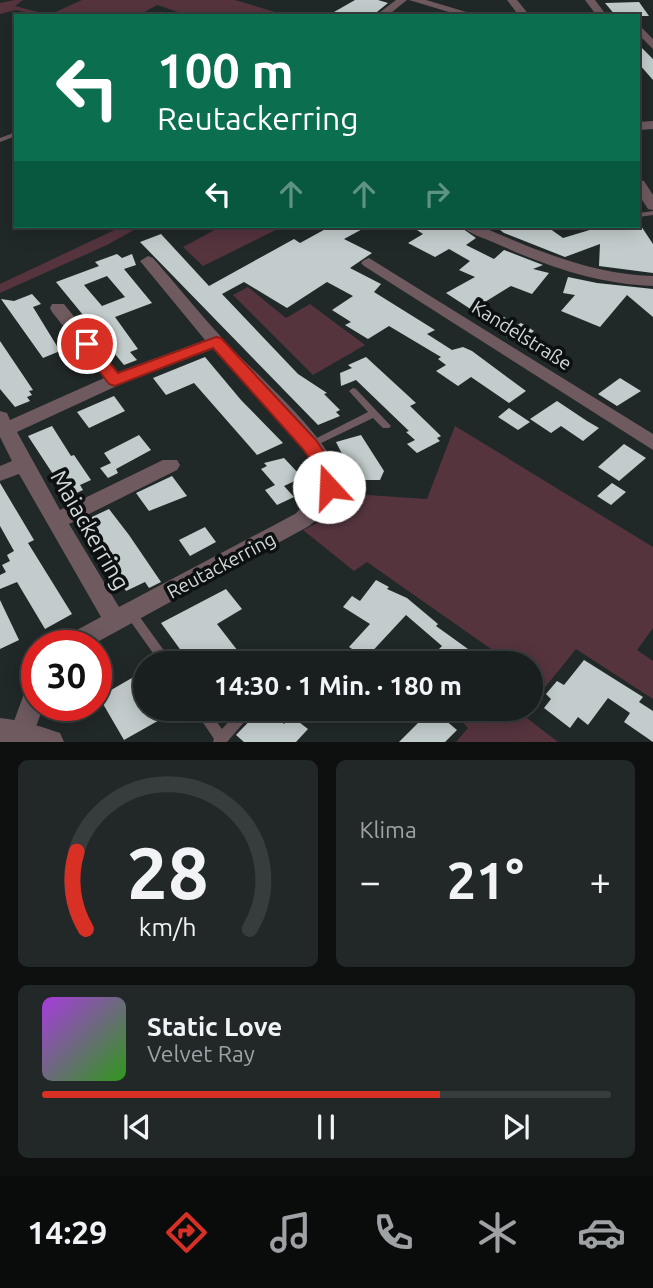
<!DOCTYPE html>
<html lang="de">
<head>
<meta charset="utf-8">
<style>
  :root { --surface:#191e1e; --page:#222727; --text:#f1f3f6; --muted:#9fa2a4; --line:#373c3c; --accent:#d93025 }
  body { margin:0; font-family:Ubuntu,sans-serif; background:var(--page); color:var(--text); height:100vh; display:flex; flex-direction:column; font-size:26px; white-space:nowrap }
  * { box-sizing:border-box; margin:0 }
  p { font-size:23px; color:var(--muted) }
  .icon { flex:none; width:38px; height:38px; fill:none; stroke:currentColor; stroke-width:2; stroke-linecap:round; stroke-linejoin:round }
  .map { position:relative; height:742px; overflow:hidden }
  .sheet { display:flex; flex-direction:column; gap:18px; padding:18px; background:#0e1010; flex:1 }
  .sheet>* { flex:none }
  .top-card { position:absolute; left:14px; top:14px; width:626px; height:214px; border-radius:0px; box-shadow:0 4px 18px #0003,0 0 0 2px var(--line); background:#0b6e4f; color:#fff; overflow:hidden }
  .speed { position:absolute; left:21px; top:630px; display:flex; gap:14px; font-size:35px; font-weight:700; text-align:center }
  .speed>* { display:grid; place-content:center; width:91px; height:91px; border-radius:50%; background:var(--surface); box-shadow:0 4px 18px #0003,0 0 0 2px var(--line); line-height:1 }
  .speed .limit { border:10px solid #d22; background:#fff; color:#111 }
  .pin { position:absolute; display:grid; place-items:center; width:60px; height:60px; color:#fff; margin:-30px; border:4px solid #fff; border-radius:50%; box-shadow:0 2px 7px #0007 }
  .me { position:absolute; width:77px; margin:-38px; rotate:340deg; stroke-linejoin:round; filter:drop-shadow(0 0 5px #0008) }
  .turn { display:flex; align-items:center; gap:24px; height:147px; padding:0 28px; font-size:32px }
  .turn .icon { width:91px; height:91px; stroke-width:2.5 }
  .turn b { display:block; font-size:49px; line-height:60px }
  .lanes { display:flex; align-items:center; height:66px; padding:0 28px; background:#0003; justify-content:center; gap:35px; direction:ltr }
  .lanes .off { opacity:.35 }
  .big { font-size:52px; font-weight:700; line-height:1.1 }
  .sheet .widget { flex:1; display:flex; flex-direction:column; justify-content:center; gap:10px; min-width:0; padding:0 24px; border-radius:10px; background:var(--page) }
  .sheet .dial { align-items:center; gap:0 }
  .dial svg { height:182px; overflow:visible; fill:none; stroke:var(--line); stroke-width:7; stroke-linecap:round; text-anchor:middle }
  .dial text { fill:var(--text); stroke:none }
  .song { display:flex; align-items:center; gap:21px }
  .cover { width:84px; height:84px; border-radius:10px; background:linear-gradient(135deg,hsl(280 70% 55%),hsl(110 70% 35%)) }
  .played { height:7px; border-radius:4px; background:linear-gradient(90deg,var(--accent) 70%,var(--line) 70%) }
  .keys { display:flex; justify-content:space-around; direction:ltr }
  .heat { display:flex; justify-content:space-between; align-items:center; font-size:38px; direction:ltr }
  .sheet .tiles { flex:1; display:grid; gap:18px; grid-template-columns:1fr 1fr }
  .widget:last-child { grid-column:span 2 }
  .trip { position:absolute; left:133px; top:651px; width:410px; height:70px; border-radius:35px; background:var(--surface); box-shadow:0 4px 18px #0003,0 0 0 2px var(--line); font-weight:700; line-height:70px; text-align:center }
  .tab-bar { display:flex; height:112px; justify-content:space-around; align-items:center; background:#0a0c0c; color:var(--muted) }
  .tab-bar .icon { width:49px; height:49px }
  .tab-bar .active { color:var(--accent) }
  .tab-bar b { font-size:32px; color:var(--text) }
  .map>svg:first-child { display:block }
  .green { fill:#55343e }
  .building { fill:#c3cccc; fill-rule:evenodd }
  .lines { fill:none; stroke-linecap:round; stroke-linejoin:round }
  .service { fill:#6e5a5f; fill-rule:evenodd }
  .minor { fill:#6e5a5f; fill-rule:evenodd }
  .tertiary { fill:#6e5a5f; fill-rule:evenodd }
  .route { fill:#d93025; stroke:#8d1f18; stroke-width:2 }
  .labels { text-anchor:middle; stroke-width:7; stroke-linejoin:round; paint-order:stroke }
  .street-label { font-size:19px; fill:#d3d8d8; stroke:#0d1010 }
  .near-street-label { font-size:23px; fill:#d3d8d8; stroke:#0d1010 }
</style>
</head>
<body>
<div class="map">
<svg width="653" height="742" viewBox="0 0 653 742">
  <rect width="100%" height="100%" fill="#212828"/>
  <path class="green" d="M15,0H23L15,6L49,15L82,0H235L289,16H190L157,5L141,14L146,16H44L16,10L0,14V3Z
    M123,226H141L107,245L0,293V284Z
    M222,226H284L203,266L183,247Z
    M248,287L286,318L310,304L365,345L313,375L233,295Z
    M455,426L653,547V628L637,650L653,661V699L576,649L530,706V663H496L501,656L367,562L354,571L303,530L324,520L337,493L427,499Z
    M457,709H528L523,715L558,742H456L468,728L454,713Z"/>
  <path class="building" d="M355,0H378L388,3L372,16H327Z
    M639,2L649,16H616L605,3Z
    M639,45L653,59V80L639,64Z
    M331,226H368L344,239L372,253L350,268L381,284L374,292L435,330L427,334L452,350L463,347L472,351L526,391L509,403L471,377L458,386L436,371L446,365L438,359L441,357L389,326L368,339L345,325L351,322L332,310L353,296L327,282L287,308L244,282L222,294L298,374L327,393L324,394L340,410L336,412L340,416L318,425L140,242L161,234L209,286L294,239L300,243Z
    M411,226H459L476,238L466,245L494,259L504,250L543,265L533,269L549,273L532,294L511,286L472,310L446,293L475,277L459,270L470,261L449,249L435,257L408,243L423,234Z
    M486,226H546L563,238L603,226H641L653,244V273L599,266L600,244L565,257L504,233L495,226Z
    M117,254L122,258L132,254L136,265L124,269L152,303L115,317L138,349L130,352L137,360L124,365L56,282L99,266L95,262ZM107,276L125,297L102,306L84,285Z
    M568,277L597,283L653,289V317L627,295L600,327L561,311L575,295L563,293Z
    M32,294L41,304L33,307L60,351L43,358L1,299L14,301Z
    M504,317L517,325L521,323L534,331L517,343L490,326Z
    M0,341L33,390L29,391L32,395L27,397L30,401L15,407L0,389Z
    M205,357L241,400L283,443L257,455L194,383L166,395L153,378Z
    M366,357L416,403L410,406L441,436L437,438L440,441L417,453L407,444L415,440L406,432L409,431L356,380L341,386L340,373L352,368L348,365Z
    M620,378L641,391L617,406L598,394Z
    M114,396L125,411L89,428L77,412Z
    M557,401L587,421L599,428L583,441L561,426L551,433L530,419Z
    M509,408L530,422L518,430L498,417Z
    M52,426L71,456L74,455L91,480L80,485L83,490L68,497L28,436Z
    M139,435L151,450L116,469L118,473L108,478L100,468L111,463L104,453Z
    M361,435L384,471L380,480H360L359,472L352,474L336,442Z
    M624,444L646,458L619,481L598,467Z
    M284,458L299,474L297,480L284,486L294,497L277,505L265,490L275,485L261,469L267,466L264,463Z
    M172,476L187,496L149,511L136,493Z
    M0,483L34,540L28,543L72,614L45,629L17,582L0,589V575L6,572L2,565L10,561L7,555L14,551L0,526Z
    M612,483L626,492L611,505L597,496Z
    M109,509L129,535L161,582L149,588L145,582L126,591L81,522Z
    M205,527L216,542L190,556L179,540Z
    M376,580L389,587L387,589L407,598L438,624L436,626L468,649L455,663H439L431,657L442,646L406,615L366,658L349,647L370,624L343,607L352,596L360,601Z
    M226,589L242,609L217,624L241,655L228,663H190L161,623Z
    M0,600L19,640L0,649Z
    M584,660L643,697L639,702L653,711V742L624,722L630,713L608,698L588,725L578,717L570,728L544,708L551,699L546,694L557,681L564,685Z
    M137,675L145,689V709H157L163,718L124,740L99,697Z
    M261,709H266L284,724L291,716L308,729L296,742H244L236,735Z
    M432,709L457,730L445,742H399Z"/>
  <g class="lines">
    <path class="service" d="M16,132V136L0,142V138Z
      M653,211V215L639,217V213Z
      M571,226H580L576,228Z
      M353,388L356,389L389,424L391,426L389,428H383L373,418L313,447H307L305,445L307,443L368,412L349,391Z
      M130,607L134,609L173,663H160L126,615L124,612L126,609Z
      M194,709H207L222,729L240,709H254L252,713L227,742H213L214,739Z"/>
    <path class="minor" d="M396,0H407L387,16H375Z
      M409,0H426L480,16H462Z
      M585,0H595L607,16H597Z
      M639,25L653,39V49L639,35Z
      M653,121V129L639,130V122Z
      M461,226H480C536,250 590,274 653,276V286C597,284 546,266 495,243C484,238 469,234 461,226Z
      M148,256L153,258C177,285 199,313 223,339C250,369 334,441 339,478C342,498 323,514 309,526L90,646H57L60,639L101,617L19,474L0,481V466L12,461L0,437V411L7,413L10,420L104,378L52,312L50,308L52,304H64L118,372L205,340L140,261ZM213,349L302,447L318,472L317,492L295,514L119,607L69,524L177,470L180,465L177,460H163L60,510L17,432L121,384Z
      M369,258L653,434V450L364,266L361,263L364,260Z
      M37,680V705H44L31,740H13L10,732L28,683Z"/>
    <path class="tertiary" d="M507,0H517L530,16H519Z
      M639,180L644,181L653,195V210L648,209L639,195Z
      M0,718C21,720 40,726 60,733L64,742H0Z"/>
  </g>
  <path class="route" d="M216,337L221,338L316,440L337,472L335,492H322L320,473L303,449L213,348L115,386L109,384L79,344L81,341H92L118,373Z"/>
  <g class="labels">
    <g class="street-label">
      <text transform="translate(522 335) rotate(32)" y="7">Kandelstraße</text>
      <text transform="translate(221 565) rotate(-28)" y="7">Reutackerring</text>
    </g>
    <g class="near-street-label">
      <text transform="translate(90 530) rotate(60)" y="8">Maiackerring</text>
    </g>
  </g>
</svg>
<div class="speed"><div class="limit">30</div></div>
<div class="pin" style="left:87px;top:344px;background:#d93025"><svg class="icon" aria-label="arrive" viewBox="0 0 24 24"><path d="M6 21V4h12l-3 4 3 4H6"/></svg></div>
<svg class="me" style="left:329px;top:487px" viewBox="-20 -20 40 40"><circle r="19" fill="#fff"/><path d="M0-13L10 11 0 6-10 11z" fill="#d93025"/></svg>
<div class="trip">14:30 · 1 Min. · 180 m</div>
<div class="top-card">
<div class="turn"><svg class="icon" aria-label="left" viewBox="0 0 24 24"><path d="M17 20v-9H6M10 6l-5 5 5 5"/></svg><div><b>100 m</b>Reutackerring</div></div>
<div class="lanes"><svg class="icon" aria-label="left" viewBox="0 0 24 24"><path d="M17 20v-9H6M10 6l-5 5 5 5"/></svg><svg class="icon off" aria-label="ahead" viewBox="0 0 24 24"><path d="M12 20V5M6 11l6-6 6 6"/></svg><svg class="icon off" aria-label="ahead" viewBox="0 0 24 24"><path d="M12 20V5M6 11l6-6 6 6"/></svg><svg class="icon off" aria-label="right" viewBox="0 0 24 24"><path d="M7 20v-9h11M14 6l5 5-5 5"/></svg></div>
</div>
</div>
<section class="sheet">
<div class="tiles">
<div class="widget dial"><svg viewBox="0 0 100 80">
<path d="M14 69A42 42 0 1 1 86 69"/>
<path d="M14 69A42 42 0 0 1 10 35" stroke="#d93025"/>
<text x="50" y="56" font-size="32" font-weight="700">28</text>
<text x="50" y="72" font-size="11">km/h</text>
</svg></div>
<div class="widget"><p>Klima</p>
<div class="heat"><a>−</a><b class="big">21°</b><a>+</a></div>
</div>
<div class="widget">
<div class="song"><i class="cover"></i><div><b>Static Love</b><p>Velvet Ray</p></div></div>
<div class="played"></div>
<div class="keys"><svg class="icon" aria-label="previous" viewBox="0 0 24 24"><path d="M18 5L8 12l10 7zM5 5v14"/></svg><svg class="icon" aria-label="pause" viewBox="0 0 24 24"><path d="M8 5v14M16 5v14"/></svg><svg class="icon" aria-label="next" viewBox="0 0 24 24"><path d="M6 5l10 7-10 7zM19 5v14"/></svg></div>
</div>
</div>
</section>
<nav class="tab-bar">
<b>14:29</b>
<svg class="icon active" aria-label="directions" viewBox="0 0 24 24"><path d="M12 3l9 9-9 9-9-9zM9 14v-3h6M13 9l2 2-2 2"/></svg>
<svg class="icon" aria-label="music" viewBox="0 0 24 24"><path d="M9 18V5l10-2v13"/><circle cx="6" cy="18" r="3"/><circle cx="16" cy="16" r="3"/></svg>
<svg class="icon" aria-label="phone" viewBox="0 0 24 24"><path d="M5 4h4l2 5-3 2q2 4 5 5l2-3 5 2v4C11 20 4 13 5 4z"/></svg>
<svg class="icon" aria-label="climate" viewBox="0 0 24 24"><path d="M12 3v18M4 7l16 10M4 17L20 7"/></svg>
<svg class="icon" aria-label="car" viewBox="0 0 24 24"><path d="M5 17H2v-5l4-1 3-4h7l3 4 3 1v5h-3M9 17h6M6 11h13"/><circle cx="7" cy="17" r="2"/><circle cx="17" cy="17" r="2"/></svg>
</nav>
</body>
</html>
